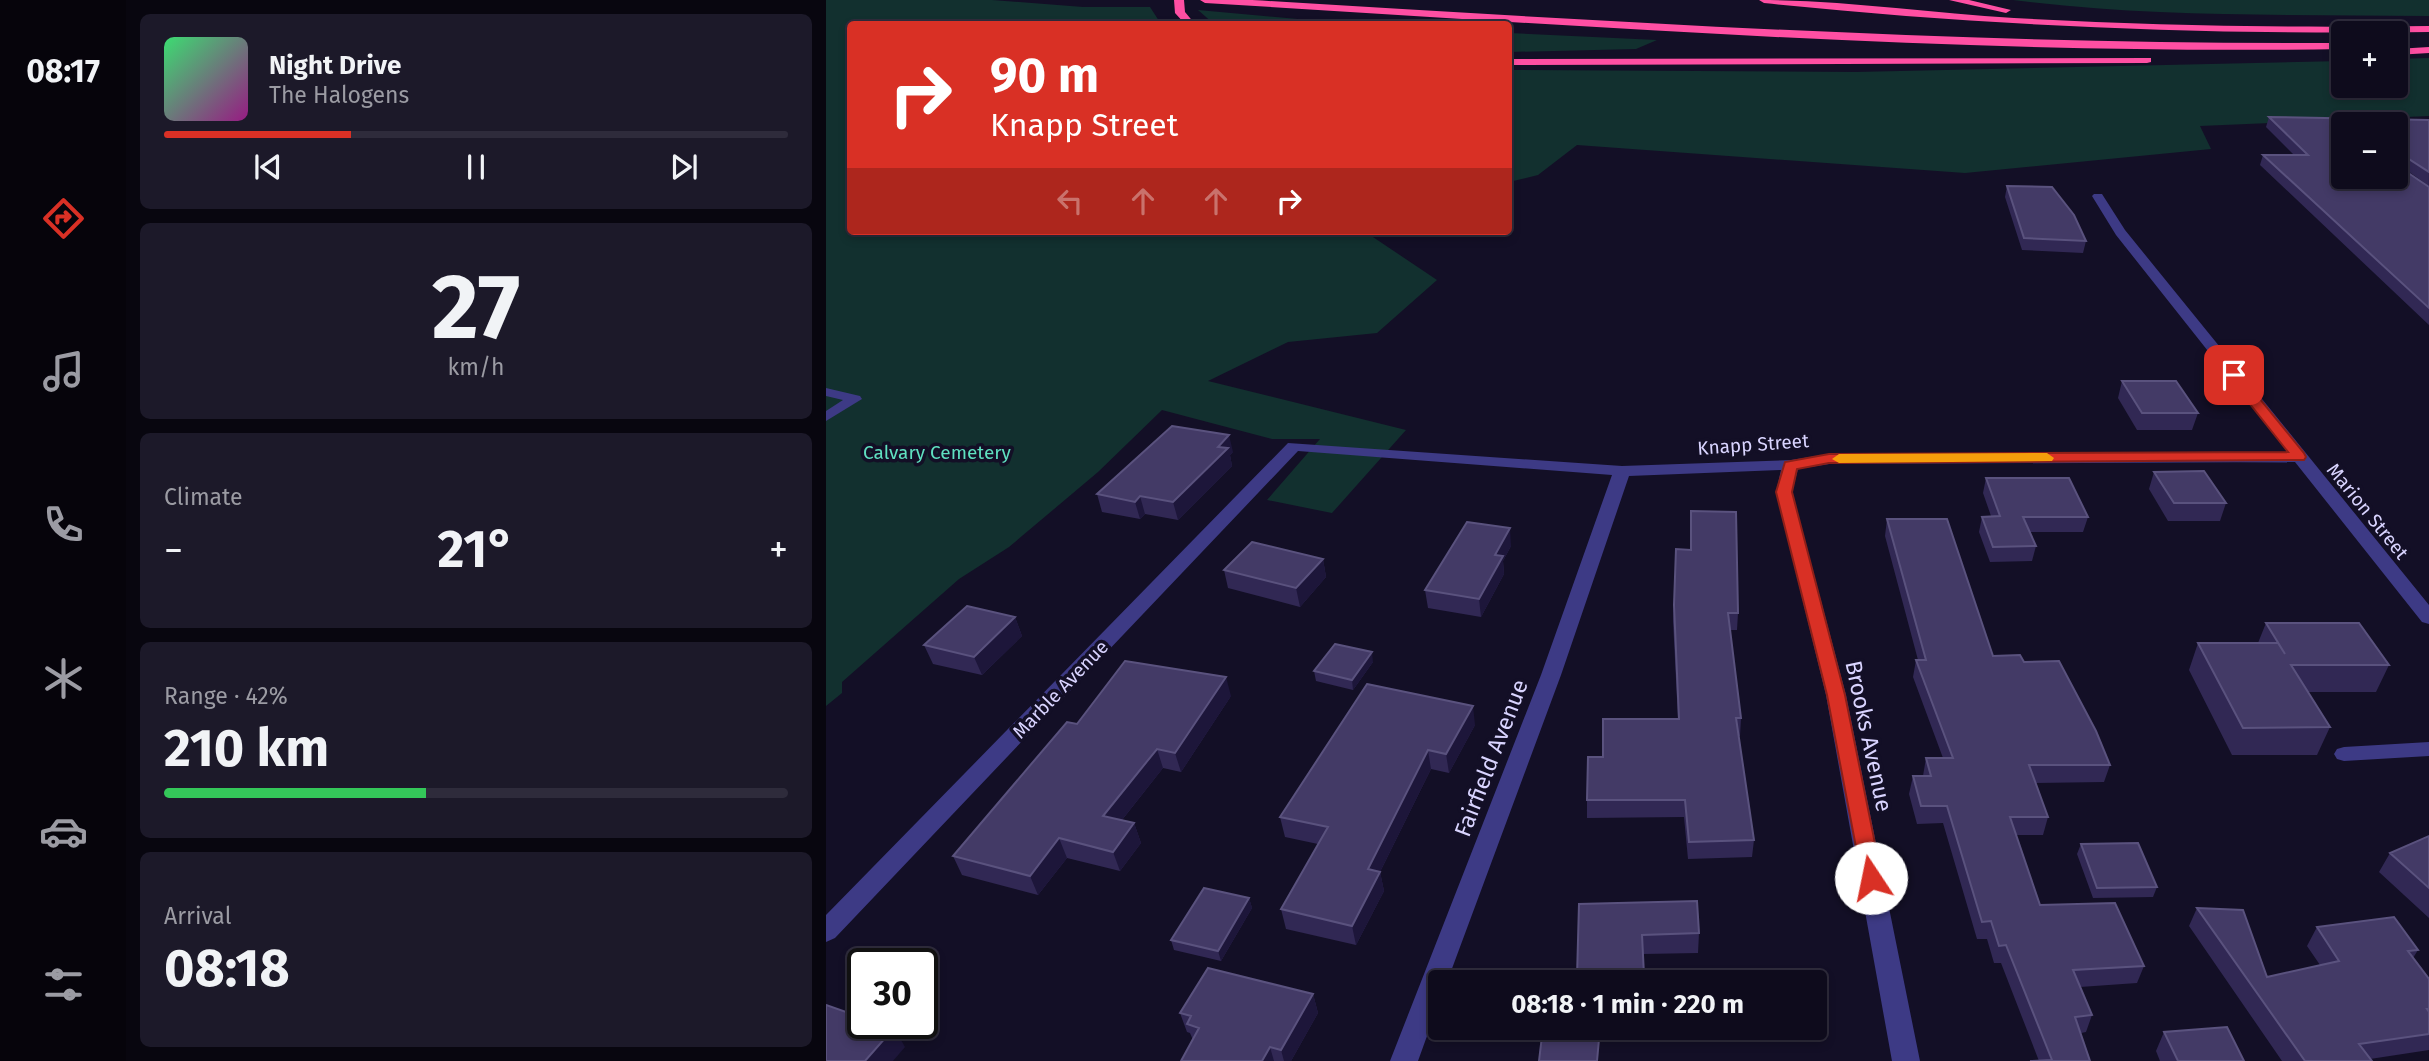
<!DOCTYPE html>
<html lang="en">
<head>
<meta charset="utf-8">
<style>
  :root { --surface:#0e0b1c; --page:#1c1929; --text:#f1f3f6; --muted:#9b9ba3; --line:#2e2b3b; --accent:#d93025 }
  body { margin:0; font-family:"Fira Sans",sans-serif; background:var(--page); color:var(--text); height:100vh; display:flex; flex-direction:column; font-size:26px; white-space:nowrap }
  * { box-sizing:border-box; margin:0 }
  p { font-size:23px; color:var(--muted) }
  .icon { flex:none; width:38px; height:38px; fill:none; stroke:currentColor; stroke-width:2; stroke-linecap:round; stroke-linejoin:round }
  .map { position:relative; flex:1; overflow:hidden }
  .side { display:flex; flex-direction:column; gap:14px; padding:14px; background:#08060f; width:700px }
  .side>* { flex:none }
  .banner { position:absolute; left:21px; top:21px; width:665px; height:214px; border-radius:7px; box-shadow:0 4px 10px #0003,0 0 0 2px var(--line); background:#d93025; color:#fff; overflow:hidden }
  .buttons { position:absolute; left:1505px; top:21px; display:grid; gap:14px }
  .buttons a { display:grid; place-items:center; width:77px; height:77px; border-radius:7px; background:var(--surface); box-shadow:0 4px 10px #0003,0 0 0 2px var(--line); font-size:35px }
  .speed { position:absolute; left:21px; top:948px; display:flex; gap:14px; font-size:35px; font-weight:700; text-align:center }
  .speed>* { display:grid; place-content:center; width:91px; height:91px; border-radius:50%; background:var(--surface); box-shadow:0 4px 10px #0003,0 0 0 2px var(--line); line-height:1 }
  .speed .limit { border:4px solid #111; border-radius:10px; background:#fff; color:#111 }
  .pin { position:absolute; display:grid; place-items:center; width:60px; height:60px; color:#fff; margin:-30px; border-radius:14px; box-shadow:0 4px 10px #0006 }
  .me { position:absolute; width:77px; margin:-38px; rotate:349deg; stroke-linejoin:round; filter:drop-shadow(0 0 5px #0008) }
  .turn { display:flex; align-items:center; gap:24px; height:147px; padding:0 28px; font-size:32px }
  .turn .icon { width:91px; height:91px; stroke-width:2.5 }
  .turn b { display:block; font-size:49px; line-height:60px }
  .lanes { display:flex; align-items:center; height:66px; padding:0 28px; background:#0003; justify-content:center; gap:35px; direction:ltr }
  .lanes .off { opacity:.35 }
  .big { font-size:52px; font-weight:700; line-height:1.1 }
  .side .tile { flex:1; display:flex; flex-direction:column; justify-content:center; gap:10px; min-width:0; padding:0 24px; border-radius:10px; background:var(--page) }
  .side .dial { align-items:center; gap:0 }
  .dial b { font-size:91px; line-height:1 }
  .song { display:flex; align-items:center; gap:21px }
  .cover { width:84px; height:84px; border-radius:10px; background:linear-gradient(135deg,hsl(140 70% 55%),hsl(310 70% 35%)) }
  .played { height:7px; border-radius:4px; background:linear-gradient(90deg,var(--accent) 30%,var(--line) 30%) }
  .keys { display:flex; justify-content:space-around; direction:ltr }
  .heat { display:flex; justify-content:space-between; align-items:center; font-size:38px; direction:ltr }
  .charge { height:10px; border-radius:5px; background:linear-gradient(90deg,#34c759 42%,var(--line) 0) }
  .trip { position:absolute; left:602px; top:970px; width:399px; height:70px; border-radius:7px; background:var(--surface); box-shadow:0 4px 10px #0003,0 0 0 2px var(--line); font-weight:700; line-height:70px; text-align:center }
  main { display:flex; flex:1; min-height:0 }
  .menu { display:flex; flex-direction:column; width:126px; justify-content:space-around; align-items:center; background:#06040b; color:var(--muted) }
  .menu .icon { width:49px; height:49px }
  .menu .current { color:var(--accent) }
  .menu b { font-size:32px; color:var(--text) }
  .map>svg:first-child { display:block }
  .green { fill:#12302f }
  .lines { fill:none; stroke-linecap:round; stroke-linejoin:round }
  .lane { fill:#3d3a85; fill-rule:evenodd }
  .street { fill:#3d3a85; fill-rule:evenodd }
  .highway { fill:#ff4fa3; fill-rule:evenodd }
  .wall { fill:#312854 }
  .shaded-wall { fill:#1d163a }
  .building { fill:#433a66; stroke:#5a527e; stroke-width:2; fill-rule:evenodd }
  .route { fill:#d93025; stroke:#8d1f18; stroke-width:2 }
  .slow { fill:#f59e0b }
  .labels { text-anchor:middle; stroke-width:7; stroke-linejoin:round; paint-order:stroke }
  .street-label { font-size:19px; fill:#d9d4ff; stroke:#130f26 }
  .park-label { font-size:19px; fill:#5fe0c0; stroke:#130f26 }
  .near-street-label { font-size:23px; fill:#d9d4ff; stroke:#130f26 }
</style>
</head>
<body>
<main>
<nav class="menu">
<b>08:17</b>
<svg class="icon current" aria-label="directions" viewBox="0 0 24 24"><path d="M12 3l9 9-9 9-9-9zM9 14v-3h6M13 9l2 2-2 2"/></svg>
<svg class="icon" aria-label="music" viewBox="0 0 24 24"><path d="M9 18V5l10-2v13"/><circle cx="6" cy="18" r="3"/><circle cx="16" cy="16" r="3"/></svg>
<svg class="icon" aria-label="phone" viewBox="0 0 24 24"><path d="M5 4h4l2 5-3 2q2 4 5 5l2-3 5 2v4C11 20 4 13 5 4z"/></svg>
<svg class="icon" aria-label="climate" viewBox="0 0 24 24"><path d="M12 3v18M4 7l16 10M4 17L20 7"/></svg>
<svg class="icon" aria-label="car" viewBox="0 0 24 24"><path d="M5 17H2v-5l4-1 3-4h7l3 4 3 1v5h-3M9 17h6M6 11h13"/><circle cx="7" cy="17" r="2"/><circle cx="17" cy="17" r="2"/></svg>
<svg class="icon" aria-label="filters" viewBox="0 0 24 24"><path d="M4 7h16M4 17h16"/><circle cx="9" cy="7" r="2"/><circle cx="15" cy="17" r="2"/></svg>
</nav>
<section class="side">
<div class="tile">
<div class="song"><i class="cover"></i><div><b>Night Drive</b><p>The Halogens</p></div></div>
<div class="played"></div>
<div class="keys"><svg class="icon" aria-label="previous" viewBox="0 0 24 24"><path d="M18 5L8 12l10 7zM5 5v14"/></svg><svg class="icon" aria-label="pause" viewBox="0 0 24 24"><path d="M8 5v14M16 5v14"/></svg><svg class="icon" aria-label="next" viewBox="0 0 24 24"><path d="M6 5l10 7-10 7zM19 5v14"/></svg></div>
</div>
<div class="tile dial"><b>27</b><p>km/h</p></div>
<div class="tile"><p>Climate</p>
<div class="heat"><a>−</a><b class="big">21°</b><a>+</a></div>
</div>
<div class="tile"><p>Range · 42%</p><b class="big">210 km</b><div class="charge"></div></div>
<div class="tile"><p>Arrival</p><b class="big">08:18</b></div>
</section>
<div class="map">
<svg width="1603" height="1061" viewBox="0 0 1603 1061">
  <rect width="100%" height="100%" fill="#130f26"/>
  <path class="green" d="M0,0H166L257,7H324L335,24H24V231H538L611,280L551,333L462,342L382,381L580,430L506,513L441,500L494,439H446L336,410L272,472L183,547L133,579L16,682V693L0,706Z
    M1187,0H1603V16C1464,14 1325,18 1187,0Z
    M372,10L527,24H388Z
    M682,33H683L831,40L810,49L683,52Z
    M1603,58V116L1374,126L1385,149L1139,173L751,145L712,175L683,182L682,70L1030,72L1517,61V86H1570V59Z"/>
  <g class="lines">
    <path class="lane" d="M0,388L34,396L36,399L0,421V411L17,400L0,396Z
      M1603,742V756L1518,761L1511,759L1508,754L1511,749L1518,747Z"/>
    <path class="street" d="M1268,194H1276L1299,230L1603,605V624L1596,622L1469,462L1003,464L972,469L966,492L1020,695L1094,1061H1066L1000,695L950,492L955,470L803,476L735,675L621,982H614V1000L592,1061H564L715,675L786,475L472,451L9,938L0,942V915L462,443L796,466L965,460L1003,454L1462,452L1290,235L1266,196Z"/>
    <path class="highway" d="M348,0H358L359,12L369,24H359L349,13Z
      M374,0H426C790,22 1153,45 1517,43V49C1137,55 758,26 379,3Z
      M933,0C1018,0 1103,13 1188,18C1326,26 1465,28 1603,26V32C1380,35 1159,26 938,3Z
      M1123,0H1143L1185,10L1180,13Z
      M1603,47V53L1570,55V49Z
      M1325,58V62L1321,63L682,65V59Z"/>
  </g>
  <path class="wall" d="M1443,117L1603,120V186L1572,164V166L1603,187V325L1434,165L1437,155H1468L1440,127Z
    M1181,186L1260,241L1257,253L1196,250L1179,197Z
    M1296,381L1372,413L1366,430H1311L1292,398Z
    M407,452L404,455L406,466L352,520L319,514L314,519L276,512L271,494Z
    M1328,472L1400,503L1394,521H1342L1323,489Z
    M1160,478L1262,517L1257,532H1204L1210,546L1206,561L1164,562L1153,532L1156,517L1165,516L1157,493Z
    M1061,519L1167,656L1198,662L1284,765L1278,782L1209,783L1222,817L1217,835H1190L1214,905L1318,966L1311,983L1254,987L1266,1015L1260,1032L1255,1033L1264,1061H1213L1175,963H1168L1161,939H1151L1117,823L1091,824L1083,794L1087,776H1097L1100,758H1117L1087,677L1090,660H1092L1059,536Z
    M685,546L677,561L678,574L655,617L602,608L599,590Z
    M850,549L912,613L911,630H904L915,718L914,736H912L928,840L926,857L862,859L858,817L761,818V800L777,757L852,719L847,621Z
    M497,559L500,577L474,607L402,588L398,570Z
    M189,617L196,636L156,675L107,664L98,645Z
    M1440,623L1563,665L1550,692H1482L1504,727L1491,755H1406L1363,670L1372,643H1432Z
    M547,662L527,690L490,681L488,671Z
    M405,696L355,772L337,768L296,820L308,823L315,843L294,871L241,858L212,895L136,875L127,856Z
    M649,725L623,773L605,769L554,872L558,891L530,945L460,929L455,909L492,844L459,837L454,817Z
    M1603,836V918L1553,872L1564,853Z
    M1255,844L1331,887L1327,897L1267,898L1251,854Z
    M423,898L426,908L395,961L348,950L345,940Z
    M753,904L873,933L872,953L817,954L818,982H751Z
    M1371,908L1441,977L1494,965L1481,946L1491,927L1592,950L1587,958L1603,979V1050L1544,1059L1546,1061H1456L1363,926Z
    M487,994L492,1013L465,1061H355L367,1040L364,1033L361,1032L354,1013Z
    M1338,1032L1418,1061H1334L1330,1051Z"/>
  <path class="shaded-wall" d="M403,435L407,452L404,455L406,466L352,520L347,502Z
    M314,496L319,514L314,519L309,502Z
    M684,528L685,546L677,561L678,574L655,617L653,599L669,555Z
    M497,559L500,577L474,607L470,588Z
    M189,617L196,636L156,675L148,657Z
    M546,652L547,662L527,690L526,680Z
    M400,677L405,696L355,772L349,753Z
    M647,706L649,725L623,773L620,754Z
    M331,749L337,768L284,835L277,816Z
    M602,750L605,769L546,888L542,869Z
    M308,823L315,843L294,871L287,852Z
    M233,838L241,858L212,895L204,876Z
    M554,872L558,891L530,945L526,926Z
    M423,898L426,908L395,961L392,951Z
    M487,994L492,1013L465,1061H458L455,1050Z
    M68,1028L79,1047L67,1061H39Z
    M444,1047L448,1061H436Z"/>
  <path class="building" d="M1443,117L1603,120V172L1575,154H1572V166L1603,187V308L1437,155H1482ZM1517,124H1570V177H1517Z
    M1181,186L1226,187L1248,215L1260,241L1198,238Z
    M1296,381H1350L1372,413H1316Z
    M346,426L403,435L392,447L402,448L347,502L314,496L309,502L271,494Z
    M1378,471L1400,503H1348L1328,472Z
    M1160,478H1243L1262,517H1197L1210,546L1167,547L1156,517L1174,516Z
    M865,511L910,512L912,613H902L915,718H910L928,840L863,842L859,800H761L762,757H777V719H853L848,605L850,549L865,550Z
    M1061,519H1121L1167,656L1194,655L1198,662L1233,661L1270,731L1284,765H1203L1222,817H1184L1214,905L1289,903L1318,966L1247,970L1266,1015L1249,1017L1264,1061H1204L1226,1060L1180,945L1173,946L1165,921L1156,922L1121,806H1095L1087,776H1105L1100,758H1127L1090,660H1100Z
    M641,522L684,528L669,555L677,556L653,599L599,590Z
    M426,542L497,559L470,588L398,570Z
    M141,606L189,617L148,657L98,645Z
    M1440,623H1533L1563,665H1465L1504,727L1417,728L1372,643H1452L1459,654Z
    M509,644L546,652L526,680L488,671Z
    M299,661L400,677L349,753L331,749L277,816L308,823L287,852L233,838L204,876L127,856L241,722L251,724Z
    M541,684L647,706L620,754L602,750L542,869L554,872L526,926L455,909L502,827L454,817Z
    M1603,836V888L1564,853Z
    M1312,843L1331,887L1271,888L1255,844Z
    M378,888L423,898L392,951L345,940Z
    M871,901L873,933L816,935L818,975L751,977L753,904Z
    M1371,908L1417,910L1441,977L1513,961L1491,927L1568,917L1592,950L1582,951L1603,979V1009H1601L1603,1012V1034L1533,1044L1546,1061H1479Z
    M382,968L487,994L455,1050L444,1047L436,1061H355L373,1028L361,1024L365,1016L354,1013Z
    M0,1005L37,1018V1024H55L68,1028L39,1061H0Z
    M1401,1027L1418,1061H1352L1338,1032Z
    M716,1036L773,1039L771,1061H713Z"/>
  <path class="route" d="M1408,371L1412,372L1478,453L1480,457L1478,460L1003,463L971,469L966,492L1019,695L1056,878L1053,884L1045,887L1037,884L1001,695L950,492L959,462L1003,454L1462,452L1401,375Z"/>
  <path class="slow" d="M1221,453L1228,458L1226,461L1013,463L1006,459L1013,454Z"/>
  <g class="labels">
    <g class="street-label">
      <text transform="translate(927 444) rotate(-4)" y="7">Knapp Street</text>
      <text transform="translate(1542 511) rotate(51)" y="7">Marion Street</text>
      <text transform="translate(234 689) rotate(-46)" y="7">Marble Avenue</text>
    </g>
    <g class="park-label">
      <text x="111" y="459">Calvary Cemetery</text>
    </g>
    <g class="near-street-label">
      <text transform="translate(1043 736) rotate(78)" y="8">Brooks Avenue</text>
      <text transform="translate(665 758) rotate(-69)" y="8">Fairfield Avenue</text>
    </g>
  </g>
</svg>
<div class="buttons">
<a>+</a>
<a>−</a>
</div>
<div class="speed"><div class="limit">30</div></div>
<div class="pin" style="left:1408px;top:375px;background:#d93025"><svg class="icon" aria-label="arrive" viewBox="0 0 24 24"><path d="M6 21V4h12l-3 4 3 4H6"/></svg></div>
<svg class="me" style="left:1045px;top:878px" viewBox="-20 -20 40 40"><circle r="19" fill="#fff"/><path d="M0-13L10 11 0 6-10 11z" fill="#d93025"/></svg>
<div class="trip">08:18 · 1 min · 220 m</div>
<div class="banner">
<div class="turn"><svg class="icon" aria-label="right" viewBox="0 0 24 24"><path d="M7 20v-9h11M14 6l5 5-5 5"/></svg><div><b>90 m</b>Knapp Street</div></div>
<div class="lanes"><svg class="icon off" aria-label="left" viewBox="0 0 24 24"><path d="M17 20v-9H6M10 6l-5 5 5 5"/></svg><svg class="icon off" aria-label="ahead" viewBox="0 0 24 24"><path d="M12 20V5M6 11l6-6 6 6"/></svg><svg class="icon off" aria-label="ahead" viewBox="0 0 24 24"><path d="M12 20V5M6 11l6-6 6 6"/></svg><svg class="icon" aria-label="right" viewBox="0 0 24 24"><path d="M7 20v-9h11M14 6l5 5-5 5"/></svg></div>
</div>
</div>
</main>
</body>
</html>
